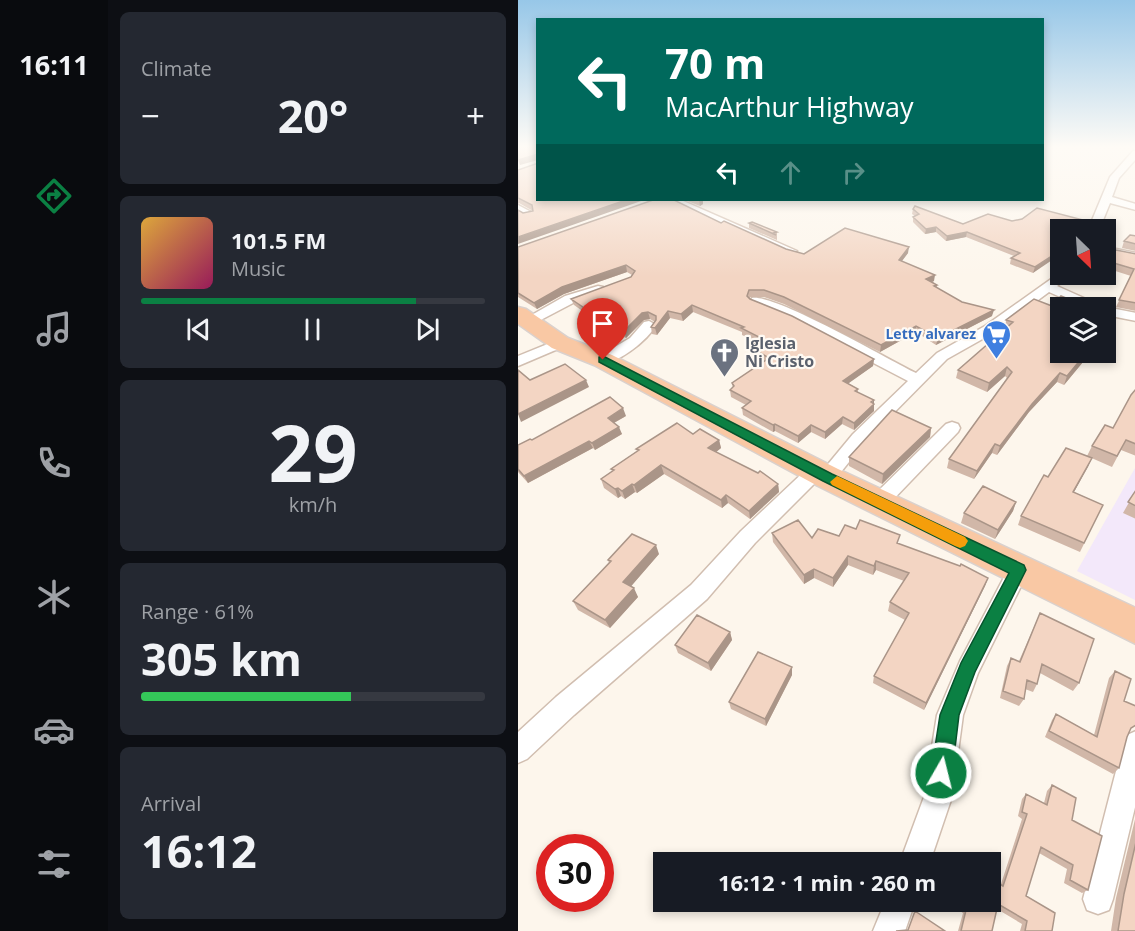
<!DOCTYPE html>
<html lang="en">
<head>
<meta charset="utf-8">
<style>
  :root { --surface:#171b24; --page:#242831; --text:#f1f3f6; --muted:#9ea1a6; --line:#363941; --accent:#0b8043 }
  body { margin:0; font-family:"Open Sans",sans-serif; background:var(--page); color:var(--text); height:100vh; display:flex; flex-direction:column; font-size:22px; white-space:nowrap }
  * { box-sizing:border-box; margin:0 }
  p { font-size:20px; color:var(--muted) }
  .icon { flex:none; width:33px; height:33px; fill:none; stroke:currentColor; stroke-width:2; stroke-linecap:round; stroke-linejoin:round }
  .map { position:relative; flex:1; overflow:hidden }
  .panel { display:flex; flex-direction:column; gap:12px; padding:12px; background:#0d0f14; width:410px }
  .panel>* { flex:none }
  .hud { position:absolute; left:18px; top:18px; width:508px; height:183px; border-radius:0px; box-shadow:0 3px 9px #0003; background:#00695c; color:#fff; overflow:hidden }
  .needle { width:39px; rotate:155deg }
  .buttons { position:absolute; left:532px; top:219px; display:grid; gap:12px }
  .buttons a { display:grid; place-items:center; width:66px; height:66px; border-radius:0px; background:var(--surface); box-shadow:0 3px 9px #0003; font-size:30px }
  .speed { position:absolute; left:18px; top:834px; display:flex; gap:12px; font-size:30px; font-weight:700; text-align:center }
  .speed>* { display:grid; place-content:center; width:78px; height:78px; border-radius:50%; background:var(--surface); box-shadow:0 3px 9px #0003; line-height:1 }
  .speed .limit { border:9px solid #d22; background:#fff; color:#111 }
  .pin { position:absolute; display:grid; place-items:center; width:51px; height:51px; color:#fff; margin:-62px -26px; border-radius:50% 50% 50% 0; rotate:-45deg; box-shadow:0 0 6px #0007 }
  .pin .icon { rotate:45deg }
  .me { position:absolute; width:66px; margin:-33px; rotate:8deg; stroke-linejoin:round; filter:drop-shadow(0 0 4px #0008) }
  .turn { display:flex; align-items:center; gap:21px; height:126px; padding:0 30px; font-size:27px }
  .turn .icon { width:78px; height:78px; stroke-width:2.5 }
  .turn b { display:block; font-size:42px; line-height:51px }
  .lanes { display:flex; align-items:center; height:57px; padding:0 30px; background:#0003; justify-content:center; gap:30px; direction:ltr }
  .lanes .off { opacity:.35 }
  .big { font-size:45px; font-weight:700; line-height:1.1 }
  .panel .tile { flex:1; display:flex; flex-direction:column; justify-content:center; gap:9px; min-width:0; padding:0 21px; border-radius:9px; background:var(--page) }
  .panel .dial { align-items:center; gap:0 }
  .dial b { font-size:78px; line-height:1 }
  .song { display:flex; align-items:center; gap:18px }
  .cover { width:72px; height:72px; border-radius:9px; background:linear-gradient(135deg,hsl(40 70% 55%),hsl(330 70% 35%)) }
  .played { height:6px; border-radius:3px; background:linear-gradient(90deg,var(--accent) 80%,var(--line) 80%) }
  .keys { display:flex; justify-content:space-around; direction:ltr }
  .heat { display:flex; justify-content:space-between; align-items:center; font-size:33px; direction:ltr }
  .charge { height:9px; border-radius:4px; background:linear-gradient(90deg,#34c759 61%,var(--line) 0) }
  .trip { position:absolute; left:135px; top:852px; width:348px; height:60px; border-radius:0px; background:var(--surface); box-shadow:0 3px 9px #0003; font-weight:700; line-height:60px; text-align:center }
  main { display:flex; flex:1; min-height:0 }
  .dock { display:flex; flex-direction:column; width:108px; justify-content:space-around; align-items:center; background:#090b0e; color:var(--muted) }
  .dock .icon { width:42px; height:42px }
  .dock .on { color:var(--accent) }
  .dock b { font-size:27px; color:var(--text) }
  .map>svg:first-child { display:block }
  .education { fill:#f3e8fa }
  .lines { fill:none; stroke-linecap:round; stroke-linejoin:round }
  .minor-casing { stroke:#d1beb0; stroke-width:3 }
  .trunk-casing { stroke:#dad1cd; stroke-width:3 }
  .minor { fill:#fff; fill-rule:evenodd }
  .trunk { fill:#f9c8a4; fill-rule:evenodd }
  .wall { fill:#d1b7a8 }
  .shaded-wall { fill:#aa9588 }
  .building { fill:#f3d5c3; stroke:#aa9588; stroke-width:1.5 }
  .route { fill:#0b8043; stroke:#07532c; stroke-width:1.5 }
  .slow { fill:#f59e0b }
  .labels { text-anchor:middle; stroke-width:4.5; stroke-linejoin:round; paint-order:stroke }
  .far-shop-label { font-size:14px; font-weight:bold; fill:#366cbe; stroke:#fffaf3; text-anchor:end }
  .worship-label { font-size:16px; font-weight:bold; fill:#5b616d; stroke:#fffaf3; text-anchor:start }
</style>
</head>
<body>
<main>
<nav class="dock">
<b>16:11</b>
<svg class="icon on" aria-label="directions" viewBox="0 0 24 24"><path d="M12 3l9 9-9 9-9-9zM9 14v-3h6M13 9l2 2-2 2"/></svg>
<svg class="icon" aria-label="music" viewBox="0 0 24 24"><path d="M9 18V5l10-2v13"/><circle cx="6" cy="18" r="3"/><circle cx="16" cy="16" r="3"/></svg>
<svg class="icon" aria-label="phone" viewBox="0 0 24 24"><path d="M5 4h4l2 5-3 2q2 4 5 5l2-3 5 2v4C11 20 4 13 5 4z"/></svg>
<svg class="icon" aria-label="climate" viewBox="0 0 24 24"><path d="M12 3v18M4 7l16 10M4 17L20 7"/></svg>
<svg class="icon" aria-label="car" viewBox="0 0 24 24"><path d="M5 17H2v-5l4-1 3-4h7l3 4 3 1v5h-3M9 17h6M6 11h13"/><circle cx="7" cy="17" r="2"/><circle cx="17" cy="17" r="2"/></svg>
<svg class="icon" aria-label="filters" viewBox="0 0 24 24"><path d="M4 7h16M4 17h16"/><circle cx="9" cy="7" r="2"/><circle cx="15" cy="17" r="2"/></svg>
</nav>
<section class="panel">
<div class="tile"><p>Climate</p>
<div class="heat"><a>−</a><b class="big">20°</b><a>+</a></div>
</div>
<div class="tile">
<div class="song"><i class="cover"></i><div><b>101.5 FM</b><p>Music</p></div></div>
<div class="played"></div>
<div class="keys"><svg class="icon" aria-label="previous" viewBox="0 0 24 24"><path d="M18 5L8 12l10 7zM5 5v14"/></svg><svg class="icon" aria-label="pause" viewBox="0 0 24 24"><path d="M8 5v14M16 5v14"/></svg><svg class="icon" aria-label="next" viewBox="0 0 24 24"><path d="M6 5l10 7-10 7zM19 5v14"/></svg></div>
</div>
<div class="tile dial"><b>29</b><p>km/h</p></div>
<div class="tile"><p>Range · 61%</p><b class="big">305 km</b><div class="charge"></div></div>
<div class="tile"><p>Arrival</p><b class="big">16:12</b></div>
</section>
<div class="map">
<svg width="618" height="931" viewBox="0 0 618 931">
  <rect width="100%" height="100%" fill="#fdf6ec"/>
  <path class="education" d="M617,468V600L559,571Z"/>
  <g class="lines">
    <defs>
      <path id="minor" d="M615,151H618V159L601,178L594,197L618,204V210L592,203L581,230H570L592,177Z
        M151,200H163L279,251L277,253H269Z
        M0,205L15,213V217H7L0,213Z
        M588,247L618,253V260L588,253Z
        M543,272V274H554L539,286L586,307H588L618,313V321L588,315V308H567L531,292L477,332L429,359L347,442L315,482L309,484L301,479L237,543L189,599L56,715L9,759L0,763V732L38,697L173,585L223,531L292,466L298,464L306,469L335,434L390,381L275,321L234,304L232,301L234,298C256,293 371,360 398,373L419,353L467,326Z
        M80,286L85,287L86,290L85,293L57,302L17,323L12,324L5,320L47,296Z
        M131,321L138,325C130,340 97,367 80,363L78,360L80,357L112,338L126,322Z
        M42,339L49,343L47,346L0,366V356Z
        M434,422L440,424L442,428L440,432L368,507L361,509L354,507L351,502L354,497L428,424Z
        M500,561L507,564L511,570L460,673L445,715L434,797L412,862H382L406,797L419,715L442,661L493,564Z
        M618,731V803L595,899L591,910L580,914L569,910L565,899L605,744L609,735Z
        M367,902H397L387,931H355Z"/>
      <path id="trunk" d="M0,307L8,309L50,338L94,355L320,469L618,608V644L298,485L76,365L34,348L0,324Z"/>
    </defs>
    <use href="#minor" class="minor-casing"/>
    <use href="#trunk" class="trunk-casing"/>
    <use href="#minor" class="minor"/>
    <use href="#trunk" class="trunk"/>
  </g>
  <path class="wall" d="M0,170L126,200L5,213L15,211L1,203L0,204Z
    M167,200H185V204L182,206Z
    M395,209L445,224L494,221L565,220L515,273L492,264L493,258L496,256L448,237L428,241L418,232L407,234L395,222V217L397,216L394,214Z
    M203,223L268,249L286,254L390,253L384,261L416,281L414,282L419,285V288L444,302L474,316L418,345L398,332L362,352L266,304L246,297H232V299L356,359L355,366L330,383L340,389V393L356,404V411L336,430L324,424L307,439L293,432L280,443L257,431L255,432L225,415L224,408L228,405L213,397L212,390L215,388L214,383L246,361L232,354V347L239,342L224,335V332L175,312L165,321L152,318L139,335L134,334L133,327L137,322L132,319L126,320L108,338L81,326L80,322L56,305L53,299L113,277L114,275L109,272L46,294L19,309L0,297V247Z
    M231,223L259,232V240L231,228Z
    M618,236V251L604,248L606,241Z
    M618,254V311L598,307L613,276L588,268L589,261Z
    M516,299L543,352H575L565,362L546,385L539,382L511,412L479,455L474,453L456,479L429,468L431,459L489,378L487,376L469,392L438,378L440,370L487,329L488,320Z
    M618,389V456L603,450L594,467L569,456L574,446L595,428Z
    M108,416L96,423L104,434L77,450L75,448L10,483L0,472V445Z
    M413,428L412,437L364,484L331,466V457Z
    M175,434L201,440L203,448L198,452L260,484L261,492L232,519L210,503L204,508L146,474L119,493L117,492L107,499L103,496L100,498L86,488L83,479L94,471L93,469L119,451L118,449Z
    M574,458L556,492L585,505L562,552L500,525L503,516L530,477Z
    M618,490V519L605,513Z
    M498,502L495,511L477,539L443,523L446,513Z
    M254,533L294,538L321,536L381,544L470,578L467,586L406,710L355,683L356,676L387,620L370,611L372,602L386,581L358,570L355,575L330,565L315,587L296,578L286,584L255,542Z
    M141,554L113,586L120,597L92,628L60,610L55,601L91,563L90,560Z
    M522,613L561,683L555,691L522,673L519,684L515,692L507,689L506,699L501,706L482,698L489,666L493,658L501,661Z
    M212,632L214,640L193,671L160,653L157,645Z
    M274,667V675L248,726L213,709L211,702Z
    M597,671L606,701L612,731L609,737L601,768L595,774L527,737L534,720L538,714L576,735L591,678Z
    M534,785L554,820L570,890L564,893L546,883L549,869L521,853L508,896L534,931H502L504,924L479,909L474,931H440L445,913L428,902H472L483,884L504,819L500,816L504,799L508,794L526,803L529,791Z
    M618,815V931H593L598,898Z"/>
  <path class="shaded-wall" d="M20,154V160L2,165L0,160Z
    M108,200H126L0,244V237Z
    M181,200H185V204L182,206Z
    M418,227V232L407,234L408,229Z
    M449,232L448,237L428,241L429,236Z
    M391,247L390,253L380,266L381,260Z
    M543,250V254L515,273L517,267Z
    M108,265L109,272L46,294L19,309L16,303L44,287Z
    M417,275L416,281L407,285L408,279Z
    M174,305L175,312L165,321L163,314Z
    M476,310L474,316L418,345L420,338Z
    M150,311L152,318L139,335L137,328Z
    M130,312L132,319L126,320L108,338L106,331L124,313Z
    M593,315L589,324L588,325V319Z
    M398,326V332L362,352L363,345Z
    M593,330L590,338L588,340V335Z
    M569,352H575L565,362L546,385L549,376Z
    M356,359L355,366L324,388L325,381Z
    M489,367L487,376L469,392L471,383Z
    M542,373L539,382L511,412L479,455L482,446L514,404Z
    M68,380L71,387L3,422L0,414Z
    M356,400V411L336,430V423Z
    M105,408L108,416L92,425L90,418Z
    M325,417L324,424L307,439V432Z
    M257,424V431L255,432V425Z
    M293,425V432L280,443V436Z
    M101,427L104,434L77,450L74,443Z
    M413,428L412,437L364,484L365,474Z
    M201,440L203,448L192,457L190,448Z
    M71,441L75,448L10,483L6,476Z
    M477,444L474,453L456,479L459,471Z
    M574,458L570,467L551,501L555,492Z
    M143,465L146,474L119,493L116,485Z
    M114,484L117,492L107,499L104,491Z
    M260,484L261,492L232,519L231,511Z
    M100,488L103,496L100,498L97,489Z
    M208,495L210,503L204,508L203,500Z
    M498,502L495,511L477,539L480,530Z
    M138,545L141,554L109,591L105,582Z
    M330,556V565L315,587V578Z
    M358,561V570L355,575L356,566Z
    M296,569V578L286,584V575Z
    M470,578L467,586L406,710L408,703Z
    M116,588L120,597L92,628L87,620Z
    M212,632L214,640L193,671L190,663Z
    M274,667V675L248,726L247,719Z"/>
  <path class="building" d="M0,147H20V154L0,160Z
    M20,163V200H108L0,237V210L5,213L15,211L14,205L0,198V170Z
    M135,200H156L203,223L206,221L268,249L286,254L327,228L391,247L381,260L417,275L408,279L419,285L416,286L444,302L476,310L420,338L398,326L363,345L266,297L246,290H231L229,296L232,299L274,316L356,359L325,381L340,389L337,391L356,400L353,402L356,404L336,423L325,417L307,432L293,425L280,436L257,424L255,425L224,408L233,401L212,390L216,386L214,383L251,358L232,347L245,339L223,328L226,327L174,305L163,314L150,311L137,328L133,327L138,320V316L130,312L124,313L106,331L79,319L81,318L53,299L113,277L117,271L108,265L44,287L16,303L0,293V247Z
    M397,206L445,224L470,214L494,221L504,219L519,208L565,220L562,230H543V250L517,267L493,258L502,253L449,232L429,236L418,227L408,229L395,217L401,214L395,209Z
    M234,222L259,232L255,233L258,235L231,223Z
    M612,235L618,236V244L606,241Z
    M598,250L618,254V303L601,300L616,269L589,261Z
    M543,296L573,308H543V352H569L549,376L542,373L514,404L482,446L477,444L459,471L431,459L494,372L489,367L471,383L440,370L495,322L488,320L516,299L534,306Z
    M588,314L593,315L588,319Z
    M588,328L593,330L588,335Z
    M47,364L68,380L0,414V370L12,380Z
    M618,389V444L608,440L599,456L574,446L587,425L595,428L613,395Z
    M92,397L105,408L90,418L101,427L74,443L71,441L6,476L0,469V445L12,439L14,440Z
    M374,410L413,428L365,474L331,457Z
    M159,423L175,434L182,429L201,440L190,448L240,473L242,471L260,484L231,511L208,495L203,500L143,465L116,485L114,484L104,491L100,488L97,489L83,479L96,470L93,469L121,450L118,449Z
    M548,448L574,458L555,492L585,505L566,543L503,516L526,475L530,477Z
    M465,486L498,502L480,530L446,513Z
    M618,490V506L610,502Z
    M280,520L294,538L300,529L321,536L327,525L338,529L342,520L382,535L379,543L442,566L443,564L470,578L408,703L356,676L391,613L372,602L391,573L358,561L356,566L330,556L315,578L296,569L286,575L254,533Z
    M114,534L138,545L105,582L116,588L87,620L55,601L93,561L90,560Z
    M522,613L576,639L561,683L524,664L519,684L509,680L506,699L485,691L493,658L502,662Z
    M179,615L212,632L190,663L157,645Z
    M240,652L274,667L247,719L211,702Z
    M597,671L613,679L606,701L618,706V725L613,728L609,737L601,768L531,731L538,714L579,737Z
    M534,785L558,798L554,820L584,836L570,890L552,880L555,865L523,847L508,896L537,913L534,931H507L509,921L480,904L474,931H443L448,910L436,902H472V878L485,886L509,814L504,812L508,794L529,805Z
    M618,842V931H600L606,894Z
    M438,856L448,862H435Z
    M397,911L427,931H378L390,930Z"/>
  <linearGradient id="sky" x2="0" y2="1"><stop stop-color="#97c7e8"/><stop offset="0.53" stop-color="#fefbf6"/><stop offset="1" stop-color="#fefbf6" stop-opacity="0"/></linearGradient>
  <rect width="618" height="277" fill="url(#sky)"/>
  <path class="route" d="M85,356L314,474L506,565L508,570L457,672L441,715L434,773L431,781L423,784L416,781L413,773L422,715L443,663L491,573L305,481L81,362V357Z"/>
  <path class="slow" d="M319,476L447,537L450,541L447,546L442,548L437,546L314,485L312,482Z"/>
  <defs>
    <symbol id="supermarket-pin" viewBox="-11 -11 22 30"><path d="M0 17L-7.5 6A9.5 9.5 0 1 1 7.5 6Z" fill="#3f7fe0" stroke="#fffaf3"/><path d="M-6-5.5h2.5l.6 2H6L4.5 2H-2.5L-4.4-4H-6ZM-1.5 3.2a1.3 1.3 0 1 0 .1 0ZM3 3.2a1.3 1.3 0 1 0 .1 0Z" fill="#fff"/></symbol>
    <symbol id="church-pin" viewBox="-11 -11 22 30"><path d="M0 17L-7.5 6A9.5 9.5 0 1 1 7.5 6Z" fill="#6b7280" stroke="#fffaf3"/><path d="M-1.2-6h2.4v3.5h3.3v2.4h-3.3V6h-2.4V-.1h-3.3v-2.4h3.3Z" fill="#fff"/></symbol>
  </defs>
  <g fill-rule="evenodd">
    <use href="#supermarket-pin" x="462" y="318" width="33" height="45"/>
    <use href="#church-pin" x="190" y="336" width="33" height="45"/>
  </g>
  <g class="labels">
    <g class="far-shop-label">
      <text x="458" y="339">Letty alvarez</text>
    </g>
    <g class="worship-label">
      <text x="227" y="349">Iglesia<tspan x="227" dy="18">Ni Cristo</tspan></text>
    </g>
  </g>
</svg>
<div class="buttons">
<a><svg class="needle" viewBox="-14 -14 28 28"><path d="M0-13l5 13h-10z" fill="#e53935"/><path d="M0 13l5-13h-10z" fill="#9ea1a6"/></svg></a>
<a><svg class="icon" aria-label="layers" viewBox="0 0 24 24"><path d="M12 4l9 5-9 5-9-5zM3 14l9 5 9-5"/></svg></a>
</div>
<div class="speed"><div class="limit">30</div></div>
<div class="pin" style="left:85px;top:360px;background:#d93025"><svg class="icon" aria-label="arrive" viewBox="0 0 24 24"><path d="M6 21V4h12l-3 4 3 4H6"/></svg></div>
<svg class="me" style="left:423px;top:773px" viewBox="-20 -20 40 40"><circle r="17" fill="#0b8043" stroke="#fff" stroke-width="3"/><path d="M0-11L8 9 0 5-8 9z" fill="#fff"/></svg>
<div class="trip">16:12 · 1 min · 260 m</div>
<div class="hud">
<div class="turn"><svg class="icon" aria-label="left" viewBox="0 0 24 24"><path d="M17 20v-9H6M10 6l-5 5 5 5"/></svg><div><b>70 m</b>MacArthur Highway</div></div>
<div class="lanes"><svg class="icon" aria-label="left" viewBox="0 0 24 24"><path d="M17 20v-9H6M10 6l-5 5 5 5"/></svg><svg class="icon off" aria-label="ahead" viewBox="0 0 24 24"><path d="M12 20V5M6 11l6-6 6 6"/></svg><svg class="icon off" aria-label="right" viewBox="0 0 24 24"><path d="M7 20v-9h11M14 6l5 5-5 5"/></svg></div>
</div>
</div>
</main>
</body>
</html>
